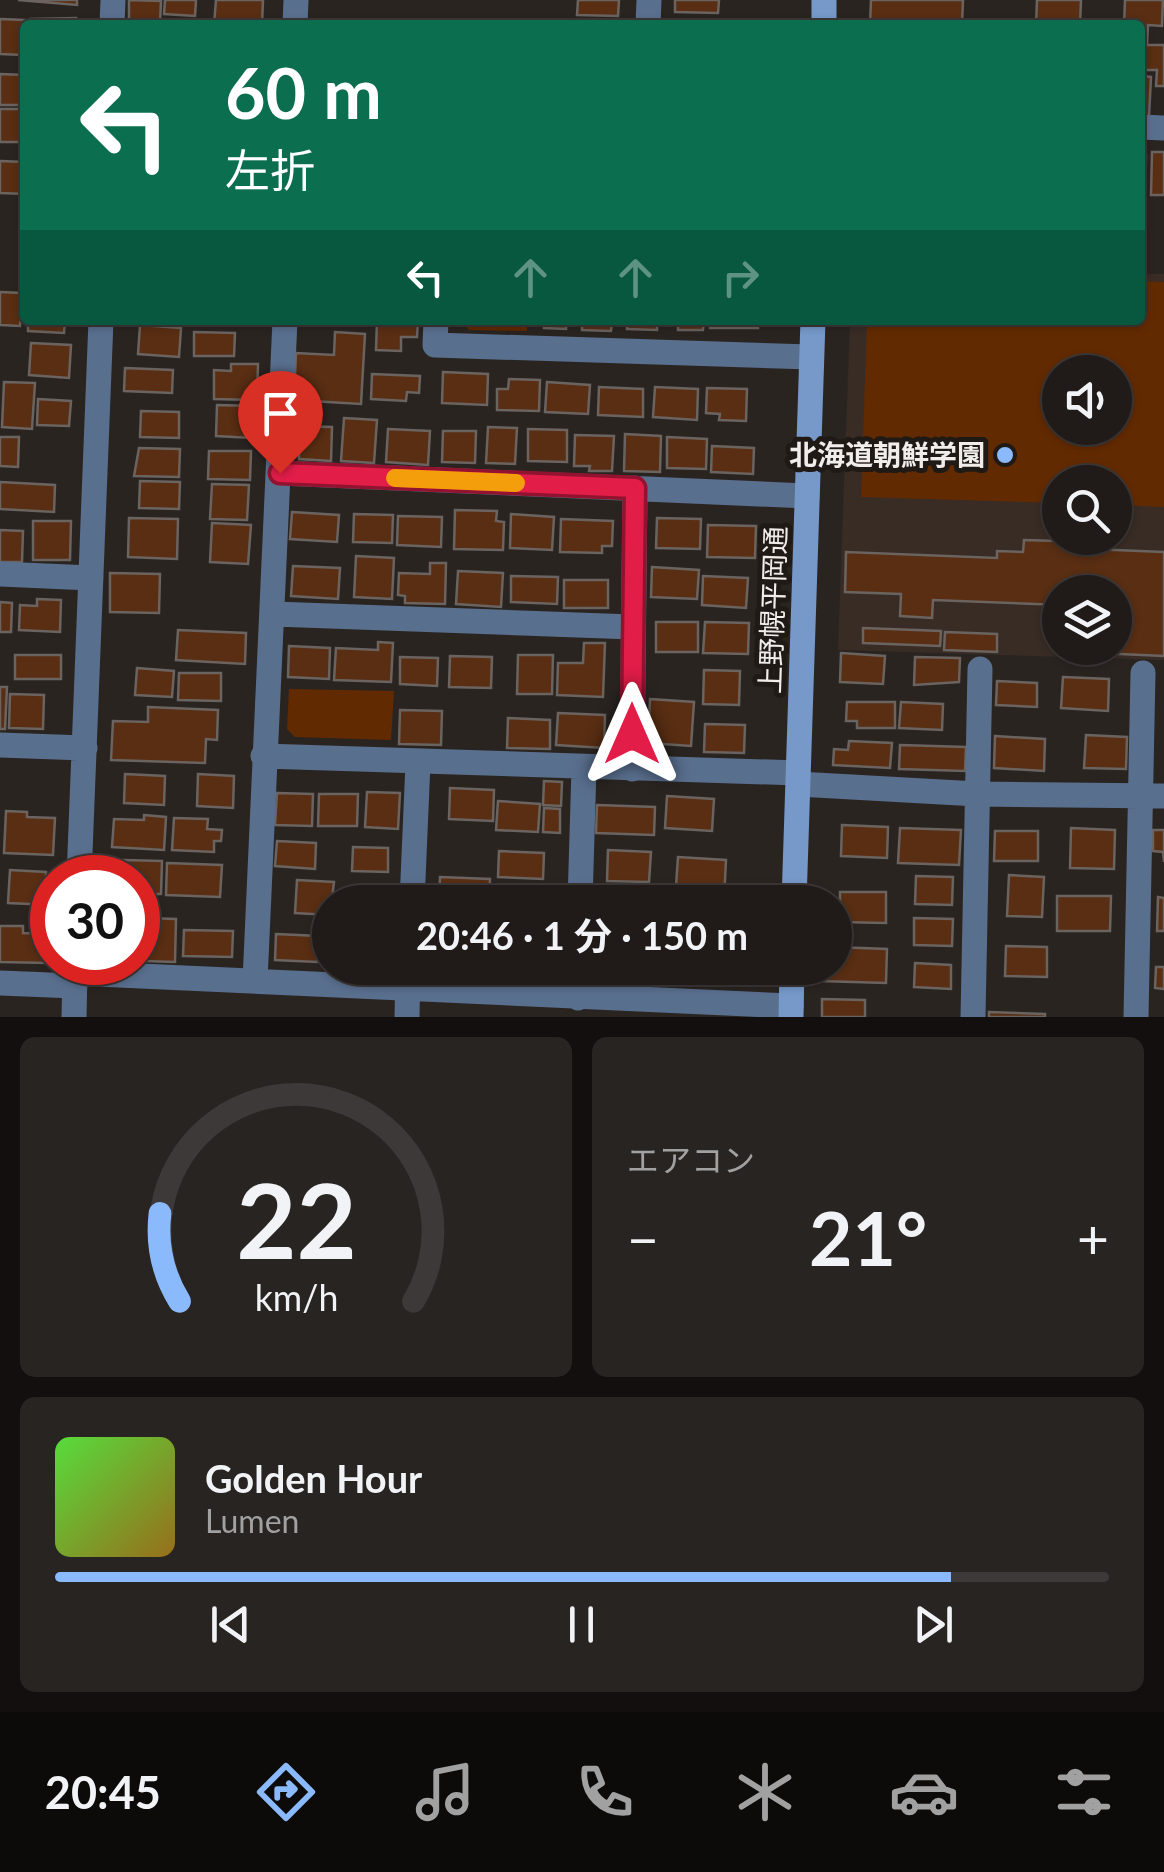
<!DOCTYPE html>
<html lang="ja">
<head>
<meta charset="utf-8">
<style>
  :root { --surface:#201b19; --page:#282422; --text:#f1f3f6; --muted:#a2a1a2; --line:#3d3938; --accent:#8bbafc }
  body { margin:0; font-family:Lato,"Noto Sans JP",sans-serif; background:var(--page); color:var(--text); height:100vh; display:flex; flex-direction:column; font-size:38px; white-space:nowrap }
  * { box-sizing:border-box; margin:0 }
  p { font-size:32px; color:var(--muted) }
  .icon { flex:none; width:55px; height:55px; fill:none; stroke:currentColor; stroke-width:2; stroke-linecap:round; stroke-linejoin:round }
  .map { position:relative; height:1017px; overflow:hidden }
  .panel { display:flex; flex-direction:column; gap:20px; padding:20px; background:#120f0e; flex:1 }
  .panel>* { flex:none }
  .hud { position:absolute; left:20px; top:20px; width:1125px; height:305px; border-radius:10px; box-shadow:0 2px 8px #0004,0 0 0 2px var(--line); background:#0b6e4f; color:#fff; overflow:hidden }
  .fabs { position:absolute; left:1042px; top:355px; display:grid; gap:20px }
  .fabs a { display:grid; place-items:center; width:90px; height:90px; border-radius:50%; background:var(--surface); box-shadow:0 2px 8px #0004,0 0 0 2px var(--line); font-size:50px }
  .speed { position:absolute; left:30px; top:855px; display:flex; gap:20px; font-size:50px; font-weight:700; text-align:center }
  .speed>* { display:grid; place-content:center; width:130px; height:130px; border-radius:50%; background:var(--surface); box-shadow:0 2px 8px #0004,0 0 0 2px var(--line); line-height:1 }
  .speed .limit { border:15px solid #d22; background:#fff; color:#111 }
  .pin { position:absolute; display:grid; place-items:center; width:85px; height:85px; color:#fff; margin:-102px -42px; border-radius:50% 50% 50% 0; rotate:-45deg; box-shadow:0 0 10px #0007 }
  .pin .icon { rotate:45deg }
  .me { position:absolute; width:110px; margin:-55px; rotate:0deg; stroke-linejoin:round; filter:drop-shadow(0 0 8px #0008) }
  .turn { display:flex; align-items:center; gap:35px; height:210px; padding:0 40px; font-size:45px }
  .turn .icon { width:130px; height:130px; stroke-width:2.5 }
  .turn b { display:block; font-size:70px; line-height:85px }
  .lanes { display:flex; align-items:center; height:95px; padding:0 40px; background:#0003; justify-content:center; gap:50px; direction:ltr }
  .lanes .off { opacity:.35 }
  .big { font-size:75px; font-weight:700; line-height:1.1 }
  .panel .widget { flex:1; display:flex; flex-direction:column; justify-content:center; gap:15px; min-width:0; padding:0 35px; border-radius:15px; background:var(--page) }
  .panel .dial { align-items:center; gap:0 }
  .dial svg { height:260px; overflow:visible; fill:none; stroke:var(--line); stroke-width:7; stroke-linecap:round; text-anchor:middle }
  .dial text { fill:var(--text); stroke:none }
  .song { display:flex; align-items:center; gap:30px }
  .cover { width:120px; height:120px; border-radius:15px; background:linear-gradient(135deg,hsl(110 70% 55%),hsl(40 70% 35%)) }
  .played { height:10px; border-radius:5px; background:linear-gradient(90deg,var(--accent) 85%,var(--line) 85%) }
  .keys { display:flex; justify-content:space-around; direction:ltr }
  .heat { display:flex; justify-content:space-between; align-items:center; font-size:55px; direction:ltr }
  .panel .tiles { flex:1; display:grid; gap:20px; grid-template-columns:1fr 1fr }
  .widget:last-child { grid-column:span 2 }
  .trip { position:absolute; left:312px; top:885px; width:540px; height:100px; border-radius:50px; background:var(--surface); box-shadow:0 2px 8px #0004,0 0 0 2px var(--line); font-weight:700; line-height:100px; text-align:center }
  .menu { display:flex; height:160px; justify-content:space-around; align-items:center; background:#0d0b0a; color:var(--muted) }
  .menu .icon { width:70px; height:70px }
  .menu .on { color:var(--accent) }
  .menu b { font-size:45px; color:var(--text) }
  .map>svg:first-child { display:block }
  .built { fill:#382c25; fill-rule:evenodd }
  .green { fill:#622a00; fill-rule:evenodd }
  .building { fill:#592e13; stroke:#6a635f; stroke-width:2.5 }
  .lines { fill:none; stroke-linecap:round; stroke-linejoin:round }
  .street { stroke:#596f8e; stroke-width:25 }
  .secondary { stroke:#7699ca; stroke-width:25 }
  .route-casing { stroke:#92132f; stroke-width:25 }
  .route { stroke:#e11d48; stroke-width:18 }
  .slow { stroke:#f59e0b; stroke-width:18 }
  .poi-dot { fill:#8bbafc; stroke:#201a17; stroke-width:4 }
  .labels { text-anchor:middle; stroke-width:10; stroke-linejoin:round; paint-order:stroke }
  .poi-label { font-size:28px; font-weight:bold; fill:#f1edea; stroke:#201a17; text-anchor:end }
  .street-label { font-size:28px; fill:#f1edea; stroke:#201a17 }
</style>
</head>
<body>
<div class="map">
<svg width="1164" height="1017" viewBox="0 0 1164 1017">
  <rect width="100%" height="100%" fill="#2a2421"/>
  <path class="built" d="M1140,274H1164V660L838,650L850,320H1140ZM1060,372H1115V428H1060ZM1060,482H1115V538H1060ZM1060,592H1115V648H1060Z"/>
  <path class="green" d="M1140,281L1164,282V507L1115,505V482H1060V503L861,497L867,320H1140ZM1060,372H1115V428H1060Z
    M461,320H527V331L469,330Z
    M289,689L394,691L391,740L295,737L287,729Z"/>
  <path class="building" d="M18,0H77V5Z
    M129,0L161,1L160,23L129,22Z
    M165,0H196L195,16L164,14Z
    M216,0H263L262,25H214Z
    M578,0H619L618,16L577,15Z
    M675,0H719L718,13L675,12Z
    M871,0H963L962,25H870Z
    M1037,0H1081L1080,25H1036Z
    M1125,0H1163L1162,26L1148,25L1147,45H1164V86H1156L1157,70H1140V25H1124Z
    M76,18V25H31V19Z
    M0,19L24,20L22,55L0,54Z
    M0,74L25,75V105H0Z
    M1140,76L1151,77L1149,117L1140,116Z
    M0,109H25V142H0Z
    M1152,152H1164V195H1151Z
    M1140,155L1146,156L1144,228L1140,227Z
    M0,161L25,162V194L0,193Z
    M0,292L22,293L20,326L0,325Z
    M28,320H65L64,333L28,331Z
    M377,320H418L417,337H401V351L376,350Z
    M544,320H566V329L544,328Z
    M582,320H612L611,331L582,330Z
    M627,320H657V330L627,329Z
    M678,320H704L703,330H678Z
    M710,320H758V328H710Z
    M140,325L181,328L179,357L138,354Z
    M194,332L235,333L234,356H194Z
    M335,332L365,334L361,404L294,400L296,353L334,355Z
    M31,343L71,345L69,378L29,375Z
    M231,364H258L257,400L214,399V370L231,371Z
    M125,368L173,370L172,393L124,391Z
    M443,372L488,374L487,405L442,403Z
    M372,374L420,376L419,393L407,392L406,401L371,399Z
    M509,379L540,380L539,411L497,410V389H508Z
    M4,382L35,383L32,429L2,427Z
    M547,382L590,385L588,414L545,412Z
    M599,387L643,389V417L598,415Z
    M655,387L698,389L697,420L653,417Z
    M707,388L747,389L746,421L719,420L720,414L706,413Z
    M38,399L71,401L69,426L37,425Z
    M217,405L253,406L252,438L216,436Z
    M141,411L179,412V438L140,437Z
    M344,418L377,420L374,463L341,461Z
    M300,426L332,427L331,461L299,459Z
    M488,427L517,428L515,464L486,463Z
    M388,429L430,431L428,465L386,462Z
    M528,429L567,430V462L528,461Z
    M443,431H476L475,463L442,462Z
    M625,434L661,436L660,472L624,471Z
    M575,435L614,436L612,471H589L590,466H574Z
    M0,437H19L18,467L0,466Z
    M667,437L707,439L706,469L667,468Z
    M712,446L754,448L753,474L711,472Z
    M139,448L180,449L179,477L134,476Z
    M209,451H251L250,480L208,479Z
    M140,481L180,482L179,509L139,508Z
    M0,482L55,485L54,512L0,509Z
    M212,484L249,485L247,520L210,519Z
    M455,510L497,511L496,521L504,522L503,550L454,549Z
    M292,512L339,515L337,542L290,539Z
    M354,514L393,515L392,543L353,542Z
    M511,514L554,517L552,550L510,548Z
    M398,516L442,517L441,547L397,545Z
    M129,518L178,519L177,559L128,557Z
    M657,518L701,519L700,549L656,548Z
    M561,519L613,521L612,546H602V553L560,552Z
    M33,521H71L70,560H33Z
    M212,523L251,525L248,564L210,562Z
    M708,525L756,526L755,558L707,557Z
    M0,530L23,531L22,562H0Z
    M1024,540L1091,542V549L1164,552V656L1076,652V648H1115V592H1060V605L933,600L932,618L900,616L901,594L845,592L846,552L997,558V551L1023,552Z
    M356,556L394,558L392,599L354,597Z
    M430,563H446L445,604L405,603V596L398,595L399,573L430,574Z
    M293,566L340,568L338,599L291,596Z
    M652,567L699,570L697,599L651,597Z
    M458,571L503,573L501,607L456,604Z
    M110,573L160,574L159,613L110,612Z
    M511,576L558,577L557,604L511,602Z
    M703,576L748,578L746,608L702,605Z
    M564,580H608V608H564Z
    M37,599L61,600L60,632L19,630L20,605L37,606Z
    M0,602L12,603L11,632H0Z
    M656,622H698V652H656Z
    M705,622L749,623L748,654L703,653Z
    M863,628L941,631L940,646L863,643Z
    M178,630L246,633L245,664L176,660Z
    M945,632L997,634V652L944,650Z
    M378,642L393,643L391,682L334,680L336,648L378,650Z
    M584,643H605L603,697L557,695L558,663H583Z
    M289,646L330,648L329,679L288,677Z
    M841,653L885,656L883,684L840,682Z
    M15,655H61V679H15Z
    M518,655H553L552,694H517Z
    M450,656L492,657L491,688L449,687Z
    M400,657L438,658L437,686L400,684Z
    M915,657L960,658L959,682L914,685Z
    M137,668L174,671L172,697L135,695Z
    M704,670L740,671L739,705L703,704Z
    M179,673H221V701L178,700Z
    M1063,677L1109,679L1108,711L1061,708Z
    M997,681L1037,683V707L996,705Z
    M0,687H7L5,729H0Z
    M10,694L44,695L43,729L9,728Z
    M650,699L694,702L691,746L648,743Z
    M847,702H895V728H857V721H846Z
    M901,702L943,704L942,730L899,728Z
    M148,707L218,710L217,740L206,739L205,763L111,760L113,721L148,722Z
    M400,710L442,711L441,745L399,744Z
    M558,713L605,715L604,748L556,745Z
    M508,718L550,720V749L507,748Z
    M705,724L745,725L744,753L704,752Z
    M1086,735L1127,737L1126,769L1084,768Z
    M995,736L1045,739L1044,771L994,768Z
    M849,741L892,743L890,768L833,765L834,749L848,750Z
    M900,745L966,747L965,771L899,769Z
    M125,774L165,776L164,805L124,803Z
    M198,774L234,776L233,808L197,806Z
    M544,781L562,782L561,806L543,805Z
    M450,788L494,790L493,821L449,819Z
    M367,792L400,793L398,829L365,827Z
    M277,793L313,794L312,826L275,825Z
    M319,794H358L357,826H318Z
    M667,796L714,799L712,831L665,828Z
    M498,801L540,804L538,832L496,830Z
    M597,805L655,807L654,835L596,833Z
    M544,808L560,809V833L543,832Z
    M6,811L27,812V817L55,818L53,855L4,853Z
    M144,815L166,817L164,850L112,847L114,819L144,820Z
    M174,818L208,819L207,829L222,830L221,841H214V852L172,850Z
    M842,825L888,827L887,858L841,856Z
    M900,828L961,830L959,865L898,863Z
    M1071,828L1115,830L1114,869L1070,868Z
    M1153,830H1164V862L1163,852L1153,851Z
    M995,831H1038V861H994Z
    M277,841L316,843L315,869L275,866Z
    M353,847L388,848V872L352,871Z
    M608,850L651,852L649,882L607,881Z
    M499,851L544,853L543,879L498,877Z
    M678,857L726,860L724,900L683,897V887L676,886Z
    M124,860L162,861L161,894H138V878H123Z
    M167,863L222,865L220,897L166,895Z
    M10,870L46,872V880H52V905L8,903Z
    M1009,875L1044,877L1042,917L1007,916Z
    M916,876L953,877L952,905L915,904Z
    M440,877L490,879L489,902H439Z
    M297,880L334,882L330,915L295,913Z
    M351,886L391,888L390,902H351Z
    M512,892L553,894V902H512Z
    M840,892H886V923L840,922Z
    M610,896L651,898V902H610Z
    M1057,896H1111L1110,931H1057Z
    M1158,897L1164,898V931H1157Z
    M145,918L176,919L175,962L144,961Z
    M914,918L953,919L952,946L914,945Z
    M0,926H23V933L48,934L47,963L0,962Z
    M184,930L233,931L232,957L183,956Z
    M276,934L319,936L317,962L275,960Z
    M1006,946L1047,947V977L1005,976Z
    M835,947L887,949L886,983L820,981L821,968H835Z
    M915,963L951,965V989L914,987Z
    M1156,967H1164V989L1155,988Z
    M501,968H545L544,973L501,971Z
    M589,968H648L647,981L588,977Z
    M667,968H723V983L667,981Z
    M822,999L865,1000V1017H822Z
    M989,1012L1045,1014V1017H989Z"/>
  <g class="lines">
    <path class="street" d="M112,25L113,0
      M295,25L296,0
      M648,25L649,0
      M1140,127L1164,128
      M436,320L435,345L811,357
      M280,473L807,496
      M0,574L91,578
      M274,614L633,627
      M0,745L85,748
      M263,756L798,773
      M632,769L635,488
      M798,784L977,794L1164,796
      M79,878L101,320
      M412,902L418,763
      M580,902L584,768
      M75,973L791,1006
      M255,981L285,320
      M0,983L75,986
      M578,998V968
      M74,1017L75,972
      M407,1017L408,968
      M973,1017L980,669
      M1136,1017L1143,673"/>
    <path class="secondary" d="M824,25V0
      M794,902L813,320
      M791,1017L792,968"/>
  </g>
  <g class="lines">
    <defs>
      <path id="route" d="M280,473L635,488L632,734"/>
    </defs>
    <use href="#route" class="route-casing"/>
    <use href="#route" class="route"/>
    <path class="slow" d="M395,478L516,483"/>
  </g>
  <circle class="poi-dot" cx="1005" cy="455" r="10"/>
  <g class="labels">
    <g class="poi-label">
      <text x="985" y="465">北海道朝鮮学園</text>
    </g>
    <g class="street-label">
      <text transform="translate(773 610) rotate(-88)" y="10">上野幌平岡通</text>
    </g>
  </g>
</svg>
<div class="fabs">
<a><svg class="icon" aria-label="sound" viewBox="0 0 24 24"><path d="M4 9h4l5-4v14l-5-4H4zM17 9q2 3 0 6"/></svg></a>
<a><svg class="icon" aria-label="search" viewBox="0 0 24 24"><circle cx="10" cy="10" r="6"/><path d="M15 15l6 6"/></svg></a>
<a><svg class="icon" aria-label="layers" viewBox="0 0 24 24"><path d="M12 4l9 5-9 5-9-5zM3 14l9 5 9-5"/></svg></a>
</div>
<div class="speed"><div class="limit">30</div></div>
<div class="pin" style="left:280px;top:473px;background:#d93025"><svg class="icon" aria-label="arrive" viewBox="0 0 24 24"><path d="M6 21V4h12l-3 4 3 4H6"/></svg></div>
<svg class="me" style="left:632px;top:734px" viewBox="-20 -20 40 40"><path d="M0-17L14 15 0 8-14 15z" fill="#e11d48" stroke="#fff" stroke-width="4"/></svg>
<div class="trip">20:46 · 1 分 · 150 m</div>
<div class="hud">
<div class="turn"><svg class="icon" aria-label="left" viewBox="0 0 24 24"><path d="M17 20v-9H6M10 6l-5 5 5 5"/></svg><div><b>60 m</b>左折</div></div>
<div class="lanes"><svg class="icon" aria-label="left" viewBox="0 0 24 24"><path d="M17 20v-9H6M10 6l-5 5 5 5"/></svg><svg class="icon off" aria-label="ahead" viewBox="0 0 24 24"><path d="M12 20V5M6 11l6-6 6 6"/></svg><svg class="icon off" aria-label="ahead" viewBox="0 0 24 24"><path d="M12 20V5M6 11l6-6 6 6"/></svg><svg class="icon off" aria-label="right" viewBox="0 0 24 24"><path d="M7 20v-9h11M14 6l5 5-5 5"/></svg></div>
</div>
</div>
<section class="panel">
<div class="tiles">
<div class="widget dial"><svg viewBox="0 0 100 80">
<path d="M14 69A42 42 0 1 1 86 69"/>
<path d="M14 69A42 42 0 0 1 8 42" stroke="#8bbafc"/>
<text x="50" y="56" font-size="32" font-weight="700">22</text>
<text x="50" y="72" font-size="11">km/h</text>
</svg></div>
<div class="widget"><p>エアコン</p>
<div class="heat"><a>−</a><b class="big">21°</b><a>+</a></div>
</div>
<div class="widget">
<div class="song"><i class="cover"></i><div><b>Golden Hour</b><p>Lumen</p></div></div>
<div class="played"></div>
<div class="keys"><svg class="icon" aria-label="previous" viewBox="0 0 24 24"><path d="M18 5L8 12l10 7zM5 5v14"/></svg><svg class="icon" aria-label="pause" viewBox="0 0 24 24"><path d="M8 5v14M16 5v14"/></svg><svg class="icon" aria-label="next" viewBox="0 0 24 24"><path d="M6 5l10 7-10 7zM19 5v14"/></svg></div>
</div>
</div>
</section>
<nav class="menu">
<b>20:45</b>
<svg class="icon on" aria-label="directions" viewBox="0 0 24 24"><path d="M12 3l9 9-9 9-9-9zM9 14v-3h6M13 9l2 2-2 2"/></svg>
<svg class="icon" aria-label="music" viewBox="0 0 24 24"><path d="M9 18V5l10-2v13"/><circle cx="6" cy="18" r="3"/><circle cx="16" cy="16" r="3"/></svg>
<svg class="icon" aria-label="phone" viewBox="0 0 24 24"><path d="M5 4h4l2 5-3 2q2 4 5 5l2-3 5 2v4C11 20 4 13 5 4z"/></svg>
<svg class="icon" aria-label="climate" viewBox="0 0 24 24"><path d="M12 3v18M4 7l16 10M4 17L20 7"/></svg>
<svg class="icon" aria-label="car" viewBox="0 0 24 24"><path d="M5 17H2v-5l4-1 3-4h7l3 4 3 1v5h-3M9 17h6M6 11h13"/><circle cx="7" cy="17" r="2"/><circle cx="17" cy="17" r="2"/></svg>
<svg class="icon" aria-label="filters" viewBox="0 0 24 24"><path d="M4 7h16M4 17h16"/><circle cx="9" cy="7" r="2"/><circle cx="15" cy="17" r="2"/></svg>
</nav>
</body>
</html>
